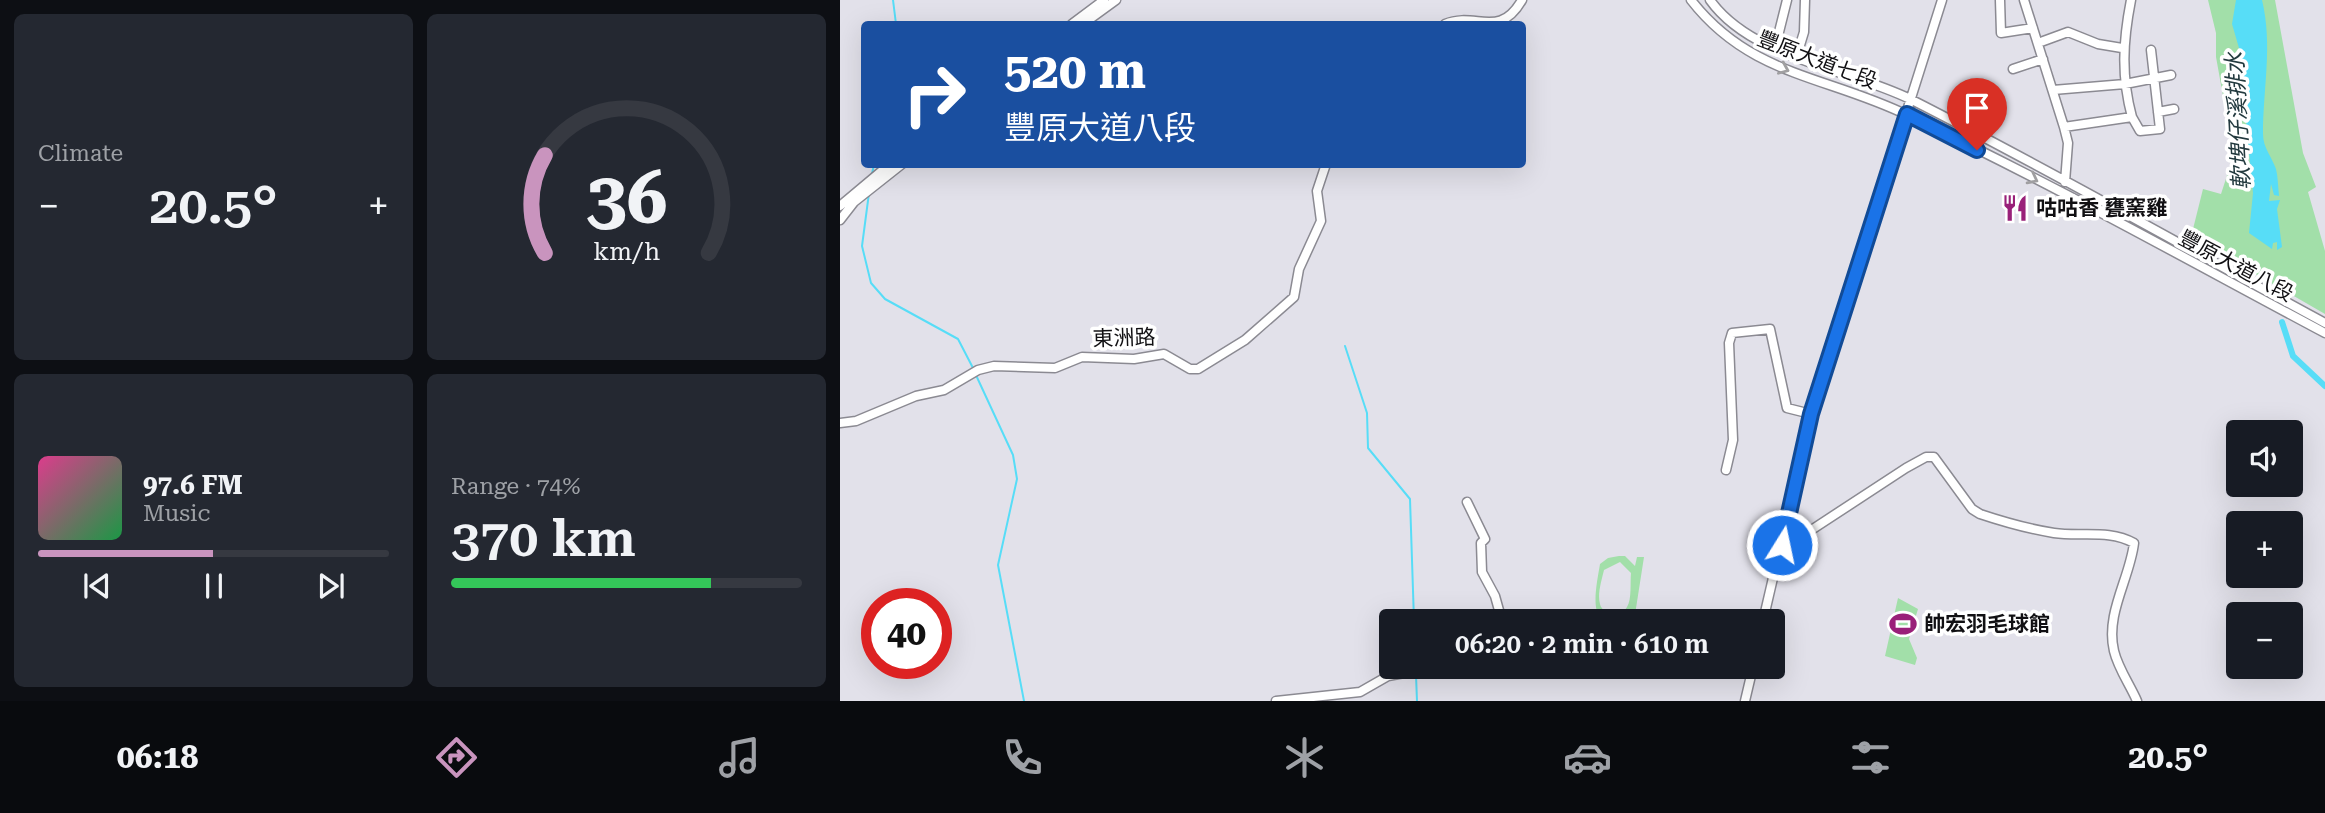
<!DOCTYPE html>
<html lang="en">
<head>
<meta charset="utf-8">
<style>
  :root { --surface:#171b24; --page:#242831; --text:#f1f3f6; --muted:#9ea1a6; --line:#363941; --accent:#c994be }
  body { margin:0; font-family:"Roboto Serif","Noto Sans TC",serif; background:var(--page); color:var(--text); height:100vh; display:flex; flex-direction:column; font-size:26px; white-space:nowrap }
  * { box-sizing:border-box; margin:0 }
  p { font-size:23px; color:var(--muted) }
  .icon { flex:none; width:38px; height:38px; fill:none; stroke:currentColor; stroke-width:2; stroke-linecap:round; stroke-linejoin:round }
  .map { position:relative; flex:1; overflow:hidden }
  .sheet { display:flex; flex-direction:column; gap:14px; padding:14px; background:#0d0f14; width:840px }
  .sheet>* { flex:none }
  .top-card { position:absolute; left:21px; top:21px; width:665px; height:147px; border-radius:7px; box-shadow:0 7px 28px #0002; background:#1a4fa0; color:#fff; overflow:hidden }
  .buttons { position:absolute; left:1386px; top:420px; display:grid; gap:14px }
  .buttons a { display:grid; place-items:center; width:77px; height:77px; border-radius:7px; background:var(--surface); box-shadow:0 7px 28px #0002; font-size:35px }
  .speed { position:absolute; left:21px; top:588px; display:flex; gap:14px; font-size:35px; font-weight:700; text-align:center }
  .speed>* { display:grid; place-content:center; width:91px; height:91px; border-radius:50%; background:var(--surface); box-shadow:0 7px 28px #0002; line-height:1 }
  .speed .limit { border:10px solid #d22; background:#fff; color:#111 }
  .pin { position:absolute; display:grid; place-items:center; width:60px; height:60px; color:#fff; margin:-72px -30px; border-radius:50% 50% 50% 0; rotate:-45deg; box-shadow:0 0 7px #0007 }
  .pin .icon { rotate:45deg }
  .me { position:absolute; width:77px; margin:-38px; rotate:10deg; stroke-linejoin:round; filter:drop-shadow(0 0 5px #0008) }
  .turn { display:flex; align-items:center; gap:24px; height:147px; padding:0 28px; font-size:32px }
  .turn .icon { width:91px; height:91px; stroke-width:2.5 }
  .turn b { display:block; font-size:49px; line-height:60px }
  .big { font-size:52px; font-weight:600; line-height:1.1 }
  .sheet .card { flex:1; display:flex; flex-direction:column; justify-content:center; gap:10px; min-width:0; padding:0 24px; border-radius:10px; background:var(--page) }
  .sheet .dial { align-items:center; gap:0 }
  .dial svg { height:182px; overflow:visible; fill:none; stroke:var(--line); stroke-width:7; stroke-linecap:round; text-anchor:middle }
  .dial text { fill:var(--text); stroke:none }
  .song { display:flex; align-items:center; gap:21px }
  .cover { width:84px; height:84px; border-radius:10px; background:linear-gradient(135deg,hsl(330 70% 55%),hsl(140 70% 35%)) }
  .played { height:7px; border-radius:4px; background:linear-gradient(90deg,var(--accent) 50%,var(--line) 50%) }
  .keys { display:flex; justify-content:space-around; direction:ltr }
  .heat { display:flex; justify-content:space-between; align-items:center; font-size:38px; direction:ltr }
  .charge { height:10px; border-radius:5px; background:linear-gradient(90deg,#34c759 74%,var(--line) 0) }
  .sheet .tiles { flex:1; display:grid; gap:14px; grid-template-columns:repeat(2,1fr) }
  .trip { position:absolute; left:539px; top:609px; width:406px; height:70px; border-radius:7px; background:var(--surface); box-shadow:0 7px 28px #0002; font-weight:600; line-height:70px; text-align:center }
  .tab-bar { display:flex; height:112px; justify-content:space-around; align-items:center; background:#090b0e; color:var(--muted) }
  .tab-bar .icon { width:49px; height:49px }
  .tab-bar .active { color:var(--accent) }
  .tab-bar b { font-size:32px; color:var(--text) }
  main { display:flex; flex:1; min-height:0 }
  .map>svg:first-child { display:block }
  .green { fill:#a2dfa9; fill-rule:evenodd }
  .water { fill:#57ddf7 }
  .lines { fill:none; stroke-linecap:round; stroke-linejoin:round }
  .stream { stroke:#57ddf7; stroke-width:2 }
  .canal { stroke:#57ddf7; stroke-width:6 }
  .minor-casing { stroke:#8b8a92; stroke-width:11 }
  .minor { stroke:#fff; stroke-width:8 }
  .oneway { stroke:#a09fa1 }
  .route-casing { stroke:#114b97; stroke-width:18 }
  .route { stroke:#1a73e8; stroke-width:12 }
  .labels { text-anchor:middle; stroke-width:7; stroke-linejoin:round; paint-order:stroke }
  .street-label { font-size:21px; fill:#111013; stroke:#fff }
  .poi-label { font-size:21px; font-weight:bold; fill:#111013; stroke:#fff; text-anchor:start }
  .water-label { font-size:23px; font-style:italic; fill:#233a3f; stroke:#fff }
</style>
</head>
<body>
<main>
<section class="sheet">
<div class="tiles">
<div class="card"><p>Climate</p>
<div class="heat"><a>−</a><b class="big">20.5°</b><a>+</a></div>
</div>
<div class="card dial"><svg viewBox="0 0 100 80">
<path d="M14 69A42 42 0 1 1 86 69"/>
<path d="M14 69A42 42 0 0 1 14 26" stroke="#c994be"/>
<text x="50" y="56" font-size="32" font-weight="700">36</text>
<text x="50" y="72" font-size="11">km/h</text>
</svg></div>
<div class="card">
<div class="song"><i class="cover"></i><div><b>97.6 FM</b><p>Music</p></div></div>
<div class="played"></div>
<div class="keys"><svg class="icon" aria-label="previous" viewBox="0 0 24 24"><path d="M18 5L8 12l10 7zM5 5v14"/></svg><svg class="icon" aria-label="pause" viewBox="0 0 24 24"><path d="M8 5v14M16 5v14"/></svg><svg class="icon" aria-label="next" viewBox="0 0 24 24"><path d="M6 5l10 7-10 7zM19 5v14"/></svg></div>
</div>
<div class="card"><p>Range · 74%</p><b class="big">370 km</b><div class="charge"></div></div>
</div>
</section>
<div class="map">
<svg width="1485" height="701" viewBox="0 0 1485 701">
  <rect width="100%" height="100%" fill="#e2e1ea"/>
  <path class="green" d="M1368,0H1435L1463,153L1476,187L1468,192L1485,251V314L1351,237L1363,189L1381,194L1396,148L1390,114L1385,107L1376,57V33Z
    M779,556H785L795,566L797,557H804L794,621H789V615C744,638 756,589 760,564L768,558ZM780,562L791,573C790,583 792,599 787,607C782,617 762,615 760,604C757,594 762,579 764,570Z
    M1058,598L1078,609L1069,639L1077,658L1075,665L1045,656Z"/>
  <path class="water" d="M1396,0H1422C1433,46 1423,88 1423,134C1423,148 1432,157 1436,169C1438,177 1438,187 1439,196L1434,195L1431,184L1429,201L1440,200L1437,209L1442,247L1437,250V242L1433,243L1432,249L1409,233L1413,193L1399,48L1392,24Z"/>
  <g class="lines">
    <path class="stream" d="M53,0L56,24
      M32,174L34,164
      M29,193L22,246L31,283L45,299L118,339L133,368
      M505,346L527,413L528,448L570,499L574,621
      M135,373L173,455L177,479L158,565L184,701
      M576,675L577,701"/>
    <path class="canal" d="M1442,322L1453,356L1485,386"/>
    <defs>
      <path id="minor" d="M851,0C910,76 987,76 1067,115C1209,182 1346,259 1485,333
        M870,0C912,59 1011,69 1072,100C1212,171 1348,249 1485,323
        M1160,0L1161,33L1193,28
        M1184,0L1224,127L1228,143L1225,182
        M232,24L264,0
        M243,24L276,0
        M605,24C636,11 659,40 682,0
        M1198,43L1228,32L1258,44L1282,48
        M935,48L947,0
        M957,55L964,32L965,0
        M1173,69L1203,59
        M1213,90L1285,84L1331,75
        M1318,112L1334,109
        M1292,117L1300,131L1320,129L1311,50
        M1224,127L1292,117C1281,76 1283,41 1291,0
        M0,206L50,164
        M0,220L14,202L62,164
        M0,423L16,421L76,396L104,390L138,370L154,366L215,368L242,357L294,359L324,354L350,369H358L405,340L454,297L459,269L481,221L477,191L486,164
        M886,470L893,440L889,343L892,333L930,329L947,408L971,414
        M627,502L645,539L641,543L642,572L655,596L662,621
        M941,545L953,542L1066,468L1086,457H1094L1132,509L1140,514C1164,522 1189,529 1214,533C1241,537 1269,529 1294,543C1290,578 1265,614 1274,651C1278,668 1290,685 1297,701
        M923,621L971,414L1102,0
        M436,701L520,692L548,676L596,667
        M905,701L913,667"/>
    </defs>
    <use href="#minor" class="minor-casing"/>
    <use href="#minor" class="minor"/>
  </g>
  <defs><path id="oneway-chevron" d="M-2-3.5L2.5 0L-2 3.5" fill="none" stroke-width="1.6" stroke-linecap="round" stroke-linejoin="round" transform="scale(1.75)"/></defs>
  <g class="oneway">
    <use href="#oneway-chevron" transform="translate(944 69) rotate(23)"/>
    <use href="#oneway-chevron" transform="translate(1193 179) rotate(27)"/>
  </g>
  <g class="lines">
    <defs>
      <path id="route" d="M942,545L971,414L1067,114L1137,150"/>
    </defs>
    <use href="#route" class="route-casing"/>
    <use href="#route" class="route"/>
  </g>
  <defs>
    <symbol id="restaurant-bare" viewBox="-9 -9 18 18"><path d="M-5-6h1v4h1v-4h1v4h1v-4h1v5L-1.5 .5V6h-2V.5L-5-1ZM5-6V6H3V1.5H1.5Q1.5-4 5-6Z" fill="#992079" stroke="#fff" stroke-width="2.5" paint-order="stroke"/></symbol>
    <symbol id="stadium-bare" viewBox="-9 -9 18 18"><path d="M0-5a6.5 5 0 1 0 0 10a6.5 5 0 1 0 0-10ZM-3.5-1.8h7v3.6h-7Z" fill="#992079" stroke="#fff" stroke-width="2.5" paint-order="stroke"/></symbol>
  </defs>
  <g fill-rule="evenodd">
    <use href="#restaurant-bare" x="1156" y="189" width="38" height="38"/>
    <use href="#stadium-bare" x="1044" y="605" width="38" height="38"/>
  </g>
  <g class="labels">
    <g class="street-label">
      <text transform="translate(977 60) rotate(21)" y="7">豐原大道七段</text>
      <text transform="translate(1396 266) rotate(28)" y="7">豐原大道八段</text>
      <text transform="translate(284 338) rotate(-2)" y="7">東洲路</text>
    </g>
    <g class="poi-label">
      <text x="1196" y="215">咕咕香 甕窯雞</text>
      <text x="1084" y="631">帥宏羽毛球館</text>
    </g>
    <g class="water-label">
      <text transform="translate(1398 121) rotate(-93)" y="8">軟埤仔溪排水</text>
    </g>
  </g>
</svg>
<div class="buttons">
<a><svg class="icon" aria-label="sound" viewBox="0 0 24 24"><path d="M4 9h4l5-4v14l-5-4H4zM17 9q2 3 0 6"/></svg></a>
<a>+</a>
<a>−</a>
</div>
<div class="speed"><div class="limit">40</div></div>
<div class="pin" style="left:1137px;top:150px;background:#d93025"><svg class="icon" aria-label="arrive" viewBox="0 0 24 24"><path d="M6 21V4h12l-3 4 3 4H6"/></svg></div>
<svg class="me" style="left:942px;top:545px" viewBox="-20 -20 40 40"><circle r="17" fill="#1a73e8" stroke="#fff" stroke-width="3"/><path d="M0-11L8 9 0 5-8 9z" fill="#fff"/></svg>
<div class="trip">06:20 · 2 min · 610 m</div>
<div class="top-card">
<div class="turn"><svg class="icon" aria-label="right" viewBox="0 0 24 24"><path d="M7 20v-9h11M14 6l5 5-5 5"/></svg><div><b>520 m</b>豐原大道八段</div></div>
</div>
</div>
</main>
<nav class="tab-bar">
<b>06:18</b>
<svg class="icon active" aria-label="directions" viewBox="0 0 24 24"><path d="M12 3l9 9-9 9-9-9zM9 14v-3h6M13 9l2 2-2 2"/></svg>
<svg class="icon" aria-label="music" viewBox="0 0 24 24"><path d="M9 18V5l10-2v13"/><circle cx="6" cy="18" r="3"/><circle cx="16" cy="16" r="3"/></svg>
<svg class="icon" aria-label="phone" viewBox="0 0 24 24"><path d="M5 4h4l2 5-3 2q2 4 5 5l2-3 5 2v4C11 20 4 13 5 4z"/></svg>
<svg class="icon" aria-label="climate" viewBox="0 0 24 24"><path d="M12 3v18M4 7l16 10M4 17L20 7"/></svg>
<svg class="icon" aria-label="car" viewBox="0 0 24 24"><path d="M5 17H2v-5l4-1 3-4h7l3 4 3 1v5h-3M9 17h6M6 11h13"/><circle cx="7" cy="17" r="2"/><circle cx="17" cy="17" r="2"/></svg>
<svg class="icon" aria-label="filters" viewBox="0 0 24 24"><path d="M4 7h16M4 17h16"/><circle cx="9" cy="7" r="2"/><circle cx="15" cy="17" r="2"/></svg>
<b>20.5°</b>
</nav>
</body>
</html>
